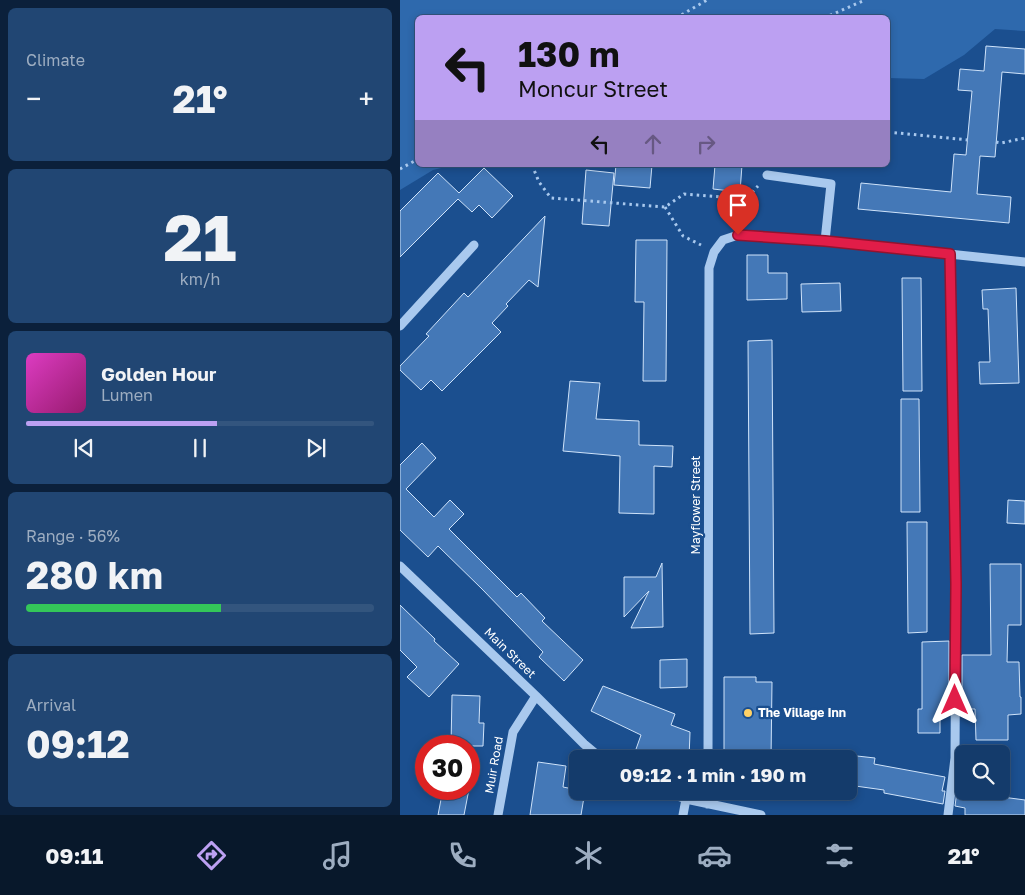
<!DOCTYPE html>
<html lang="en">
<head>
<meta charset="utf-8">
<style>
  :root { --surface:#143b6b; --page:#214673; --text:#f1f3f6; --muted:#9dadc1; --line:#33557e; --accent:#bca0f2 }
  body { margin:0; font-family:"Golos Text",sans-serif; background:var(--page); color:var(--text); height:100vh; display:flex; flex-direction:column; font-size:19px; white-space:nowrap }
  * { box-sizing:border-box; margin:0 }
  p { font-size:16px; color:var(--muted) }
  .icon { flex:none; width:28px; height:28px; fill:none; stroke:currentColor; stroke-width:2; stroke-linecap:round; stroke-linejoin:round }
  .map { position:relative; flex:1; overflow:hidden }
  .sheet { display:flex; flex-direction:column; gap:8px; padding:8px; background:#0b203b; width:400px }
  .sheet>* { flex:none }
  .hud { position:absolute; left:15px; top:15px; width:475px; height:152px; border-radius:8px; box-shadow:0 2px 8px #0003,0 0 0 1px var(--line); background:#bca0f2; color:#111; overflow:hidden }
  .controls { position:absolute; left:555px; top:745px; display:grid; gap:10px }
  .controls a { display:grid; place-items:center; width:55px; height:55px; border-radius:8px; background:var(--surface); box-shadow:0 2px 8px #0003,0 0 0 1px var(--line); font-size:25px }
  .speed { position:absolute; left:15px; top:735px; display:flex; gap:10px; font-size:25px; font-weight:700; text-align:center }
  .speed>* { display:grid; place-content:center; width:65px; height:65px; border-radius:50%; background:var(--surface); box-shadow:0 2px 8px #0003,0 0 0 1px var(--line); line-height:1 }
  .speed .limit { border:8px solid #d22; background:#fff; color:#111 }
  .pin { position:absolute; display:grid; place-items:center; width:42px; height:42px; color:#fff; margin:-51px -21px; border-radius:50% 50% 50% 0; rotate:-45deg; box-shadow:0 0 5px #0007 }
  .pin .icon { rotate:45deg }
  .me { position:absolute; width:55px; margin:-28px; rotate:0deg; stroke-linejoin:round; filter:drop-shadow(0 0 4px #0008) }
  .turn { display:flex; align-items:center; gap:18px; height:105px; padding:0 20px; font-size:22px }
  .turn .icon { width:65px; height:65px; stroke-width:2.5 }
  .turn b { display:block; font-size:35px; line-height:42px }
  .lanes { display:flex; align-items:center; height:48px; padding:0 20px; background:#0003; justify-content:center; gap:25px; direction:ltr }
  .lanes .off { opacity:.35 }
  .big { font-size:38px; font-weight:700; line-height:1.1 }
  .sheet .card { flex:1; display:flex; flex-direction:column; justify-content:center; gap:8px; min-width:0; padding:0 18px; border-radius:8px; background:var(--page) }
  .sheet .dial { align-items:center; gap:0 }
  .dial b { font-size:65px; line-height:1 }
  .song { display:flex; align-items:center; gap:15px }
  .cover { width:60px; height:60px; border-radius:8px; background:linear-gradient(135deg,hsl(310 70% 55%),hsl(320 70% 35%)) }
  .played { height:5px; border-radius:2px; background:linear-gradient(90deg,var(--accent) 55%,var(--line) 55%) }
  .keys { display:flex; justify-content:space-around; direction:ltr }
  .heat { display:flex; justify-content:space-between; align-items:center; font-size:28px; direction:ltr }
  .charge { height:8px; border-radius:4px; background:linear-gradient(90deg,#34c759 56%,var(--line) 0) }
  .trip { position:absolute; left:169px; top:750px; width:288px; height:50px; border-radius:8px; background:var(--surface); box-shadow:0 2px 8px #0003,0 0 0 1px var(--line); font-weight:700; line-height:50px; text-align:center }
  .tab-bar { display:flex; height:80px; justify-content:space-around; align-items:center; background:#08182b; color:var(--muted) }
  .tab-bar .icon { width:35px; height:35px }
  .tab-bar .current { color:var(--accent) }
  .tab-bar b { font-size:22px; color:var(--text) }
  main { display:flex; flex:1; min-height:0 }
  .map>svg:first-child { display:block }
  .green { fill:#2e69ad }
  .building { fill:#4478b7; stroke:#cfe3fa }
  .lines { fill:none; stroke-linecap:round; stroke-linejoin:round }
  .path { stroke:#a9c9ee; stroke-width:3; stroke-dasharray:2.5 4; stroke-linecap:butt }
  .minor { stroke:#a9c9ee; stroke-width:9 }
  .route-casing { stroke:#92132f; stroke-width:12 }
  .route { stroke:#e11d48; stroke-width:9 }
  .poi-dot { fill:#ffd166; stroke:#1b4f8f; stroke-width:2 }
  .labels { text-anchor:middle; stroke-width:4.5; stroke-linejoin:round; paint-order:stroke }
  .street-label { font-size:12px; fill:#fff; stroke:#1b4f8f }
  .poi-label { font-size:12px; font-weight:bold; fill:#fff; stroke:#1b4f8f; text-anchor:start }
</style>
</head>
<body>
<main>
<section class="sheet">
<div class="card"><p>Climate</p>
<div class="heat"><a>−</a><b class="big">21°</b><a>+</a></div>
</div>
<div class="card dial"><b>21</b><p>km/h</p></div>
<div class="card">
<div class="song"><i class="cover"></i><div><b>Golden Hour</b><p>Lumen</p></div></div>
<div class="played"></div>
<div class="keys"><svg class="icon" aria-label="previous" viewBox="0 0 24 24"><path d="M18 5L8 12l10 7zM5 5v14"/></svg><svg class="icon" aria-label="pause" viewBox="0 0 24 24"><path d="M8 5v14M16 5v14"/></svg><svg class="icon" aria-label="next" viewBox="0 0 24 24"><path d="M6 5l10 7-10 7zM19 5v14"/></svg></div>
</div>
<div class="card"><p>Range · 56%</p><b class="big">280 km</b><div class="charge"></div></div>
<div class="card"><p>Arrival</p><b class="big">09:12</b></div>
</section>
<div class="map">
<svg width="625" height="815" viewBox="0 0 625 815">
  <rect width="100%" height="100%" fill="#1b4f8f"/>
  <path class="green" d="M0,0H625V31L595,29L564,55L524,79L488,78V18H18V165H53L33,170L0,190Z"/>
  <path class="building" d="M586,46L625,49V74L602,72L595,157L580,156L577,194L611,197L609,223L458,209L461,183L551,192L554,154L566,155L572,91L558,90L560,69L584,71Z
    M216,165H252L250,188L214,185Z
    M315,165H342L340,192L313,189Z
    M84,168L113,196L92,218L79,205L72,212L58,199L0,257V211L38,173L59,193Z
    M186,170L214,173L209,226L182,224Z
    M145,216L138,287L129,280L106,304L108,306L92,323L101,332L42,391L31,380L21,390L0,370V366L29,336L26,334L64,293L68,297Z
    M236,240H267L266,381H243L244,302H235Z
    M347,255H368V273H387V299L347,300Z
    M502,278H521L522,391H503Z
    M440,283L441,311L402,312L401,284Z
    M616,288L619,383L580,384L579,362H590L588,309H583L582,290Z
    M372,340L374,633L350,634L348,341Z
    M170,381L200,383L196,419L239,421V445L273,446L272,467L254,466V514L219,513L220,456L163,451Z
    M501,399H519L520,512H501Z
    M22,443L36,458L6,489L34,517L50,500L64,514L49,529L117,597L121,593L145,618L142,621L183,660L164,681L139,657L143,652L82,589L38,546L28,557L0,530V465Z
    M608,500L625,501V524L607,523Z
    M507,522H527V632L508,633Z
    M262,563L263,627L231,628L249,591L224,617V577H256Z
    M590,564H621V625H608L607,662H619L620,697H621V714L608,715V740H576L575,709H562V655H591Z
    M0,605L35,639L34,641L59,664L29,697L7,677L17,667L0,650Z
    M549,641V709H540V733H518V709H522V642Z
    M287,659V687L260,688V660Z
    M324,677H356V682H372L371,759H324Z
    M203,686L275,714L271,725L290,732L289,759H248L235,752L241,735L191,711Z
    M52,695L80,696L79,723H84L83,746H51Z
    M448,755L475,758L474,764L545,777L542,791H545L543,804L484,793V790L448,785Z
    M138,762L166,766L163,787L178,790V791H185L181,815H130Z
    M43,789H69L64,815H38Z
    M557,791H587V795L625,800V815H565V808L555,806Z"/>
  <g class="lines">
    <path class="path" d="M276,18L307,0
      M424,18L465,0
      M488,132L568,140
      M596,142L601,143L625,138
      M132,165L139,182L151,198L265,207L284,194L346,199L358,186
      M0,169L18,159
      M265,207L283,236L301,245"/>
    <path class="minor" d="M367,175L431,184L425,241
      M0,326L74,245
      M0,566L136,696L184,744L202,759
      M308,759L309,268L314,252L323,240L338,235L425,241L625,262
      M264,791L286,799L361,815
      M307,804L308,791
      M98,815L113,732L136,696
      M283,815L286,799
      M548,815L555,758L556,584L550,254"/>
  </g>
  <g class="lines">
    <defs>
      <path id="route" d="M338,235L425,241L550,254L556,584L555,700"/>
    </defs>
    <use href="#route" class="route-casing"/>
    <use href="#route" class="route"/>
  </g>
  <circle class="poi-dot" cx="348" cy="713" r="5"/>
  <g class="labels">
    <g class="street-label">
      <text transform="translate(296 505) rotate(-90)" y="4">Mayflower Street</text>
      <text transform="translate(110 653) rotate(44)" y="4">Main Street</text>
      <text transform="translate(94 765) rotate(-80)" y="4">Muir Road</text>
    </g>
    <g class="poi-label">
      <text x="358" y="717">The Village Inn</text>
    </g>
  </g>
</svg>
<div class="controls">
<a><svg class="icon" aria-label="search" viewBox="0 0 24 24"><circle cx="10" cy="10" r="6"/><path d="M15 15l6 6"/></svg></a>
</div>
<div class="speed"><div class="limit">30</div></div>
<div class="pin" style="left:338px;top:235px;background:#d93025"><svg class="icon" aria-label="arrive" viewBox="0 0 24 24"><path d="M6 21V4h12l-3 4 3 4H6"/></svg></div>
<svg class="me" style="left:555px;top:700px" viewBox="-20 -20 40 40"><path d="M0-17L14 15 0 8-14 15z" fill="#e11d48" stroke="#fff" stroke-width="4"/></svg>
<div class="trip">09:12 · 1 min · 190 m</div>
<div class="hud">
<div class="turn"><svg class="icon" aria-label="left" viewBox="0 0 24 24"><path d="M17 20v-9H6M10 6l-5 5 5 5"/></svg><div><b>130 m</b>Moncur Street</div></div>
<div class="lanes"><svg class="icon" aria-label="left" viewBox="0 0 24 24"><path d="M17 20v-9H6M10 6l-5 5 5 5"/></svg><svg class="icon off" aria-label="ahead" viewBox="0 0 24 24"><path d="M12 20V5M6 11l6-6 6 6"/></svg><svg class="icon off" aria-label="right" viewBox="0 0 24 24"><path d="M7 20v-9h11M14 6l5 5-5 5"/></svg></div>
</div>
</div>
</main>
<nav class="tab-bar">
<b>09:11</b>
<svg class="icon current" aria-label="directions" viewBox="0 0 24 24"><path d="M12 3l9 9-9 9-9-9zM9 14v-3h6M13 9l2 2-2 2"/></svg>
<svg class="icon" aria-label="music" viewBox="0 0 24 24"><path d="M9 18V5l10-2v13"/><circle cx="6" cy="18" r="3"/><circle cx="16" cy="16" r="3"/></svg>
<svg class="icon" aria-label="phone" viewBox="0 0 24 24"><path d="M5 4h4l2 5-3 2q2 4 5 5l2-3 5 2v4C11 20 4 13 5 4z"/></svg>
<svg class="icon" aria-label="climate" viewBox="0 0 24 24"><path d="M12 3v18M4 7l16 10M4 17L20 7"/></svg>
<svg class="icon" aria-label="car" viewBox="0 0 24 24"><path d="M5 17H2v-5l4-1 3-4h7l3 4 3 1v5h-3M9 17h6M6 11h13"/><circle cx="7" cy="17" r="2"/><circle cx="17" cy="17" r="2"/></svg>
<svg class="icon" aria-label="filters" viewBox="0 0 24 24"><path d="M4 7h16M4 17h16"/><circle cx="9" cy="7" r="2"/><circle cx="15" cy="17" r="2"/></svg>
<b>21°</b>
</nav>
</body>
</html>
